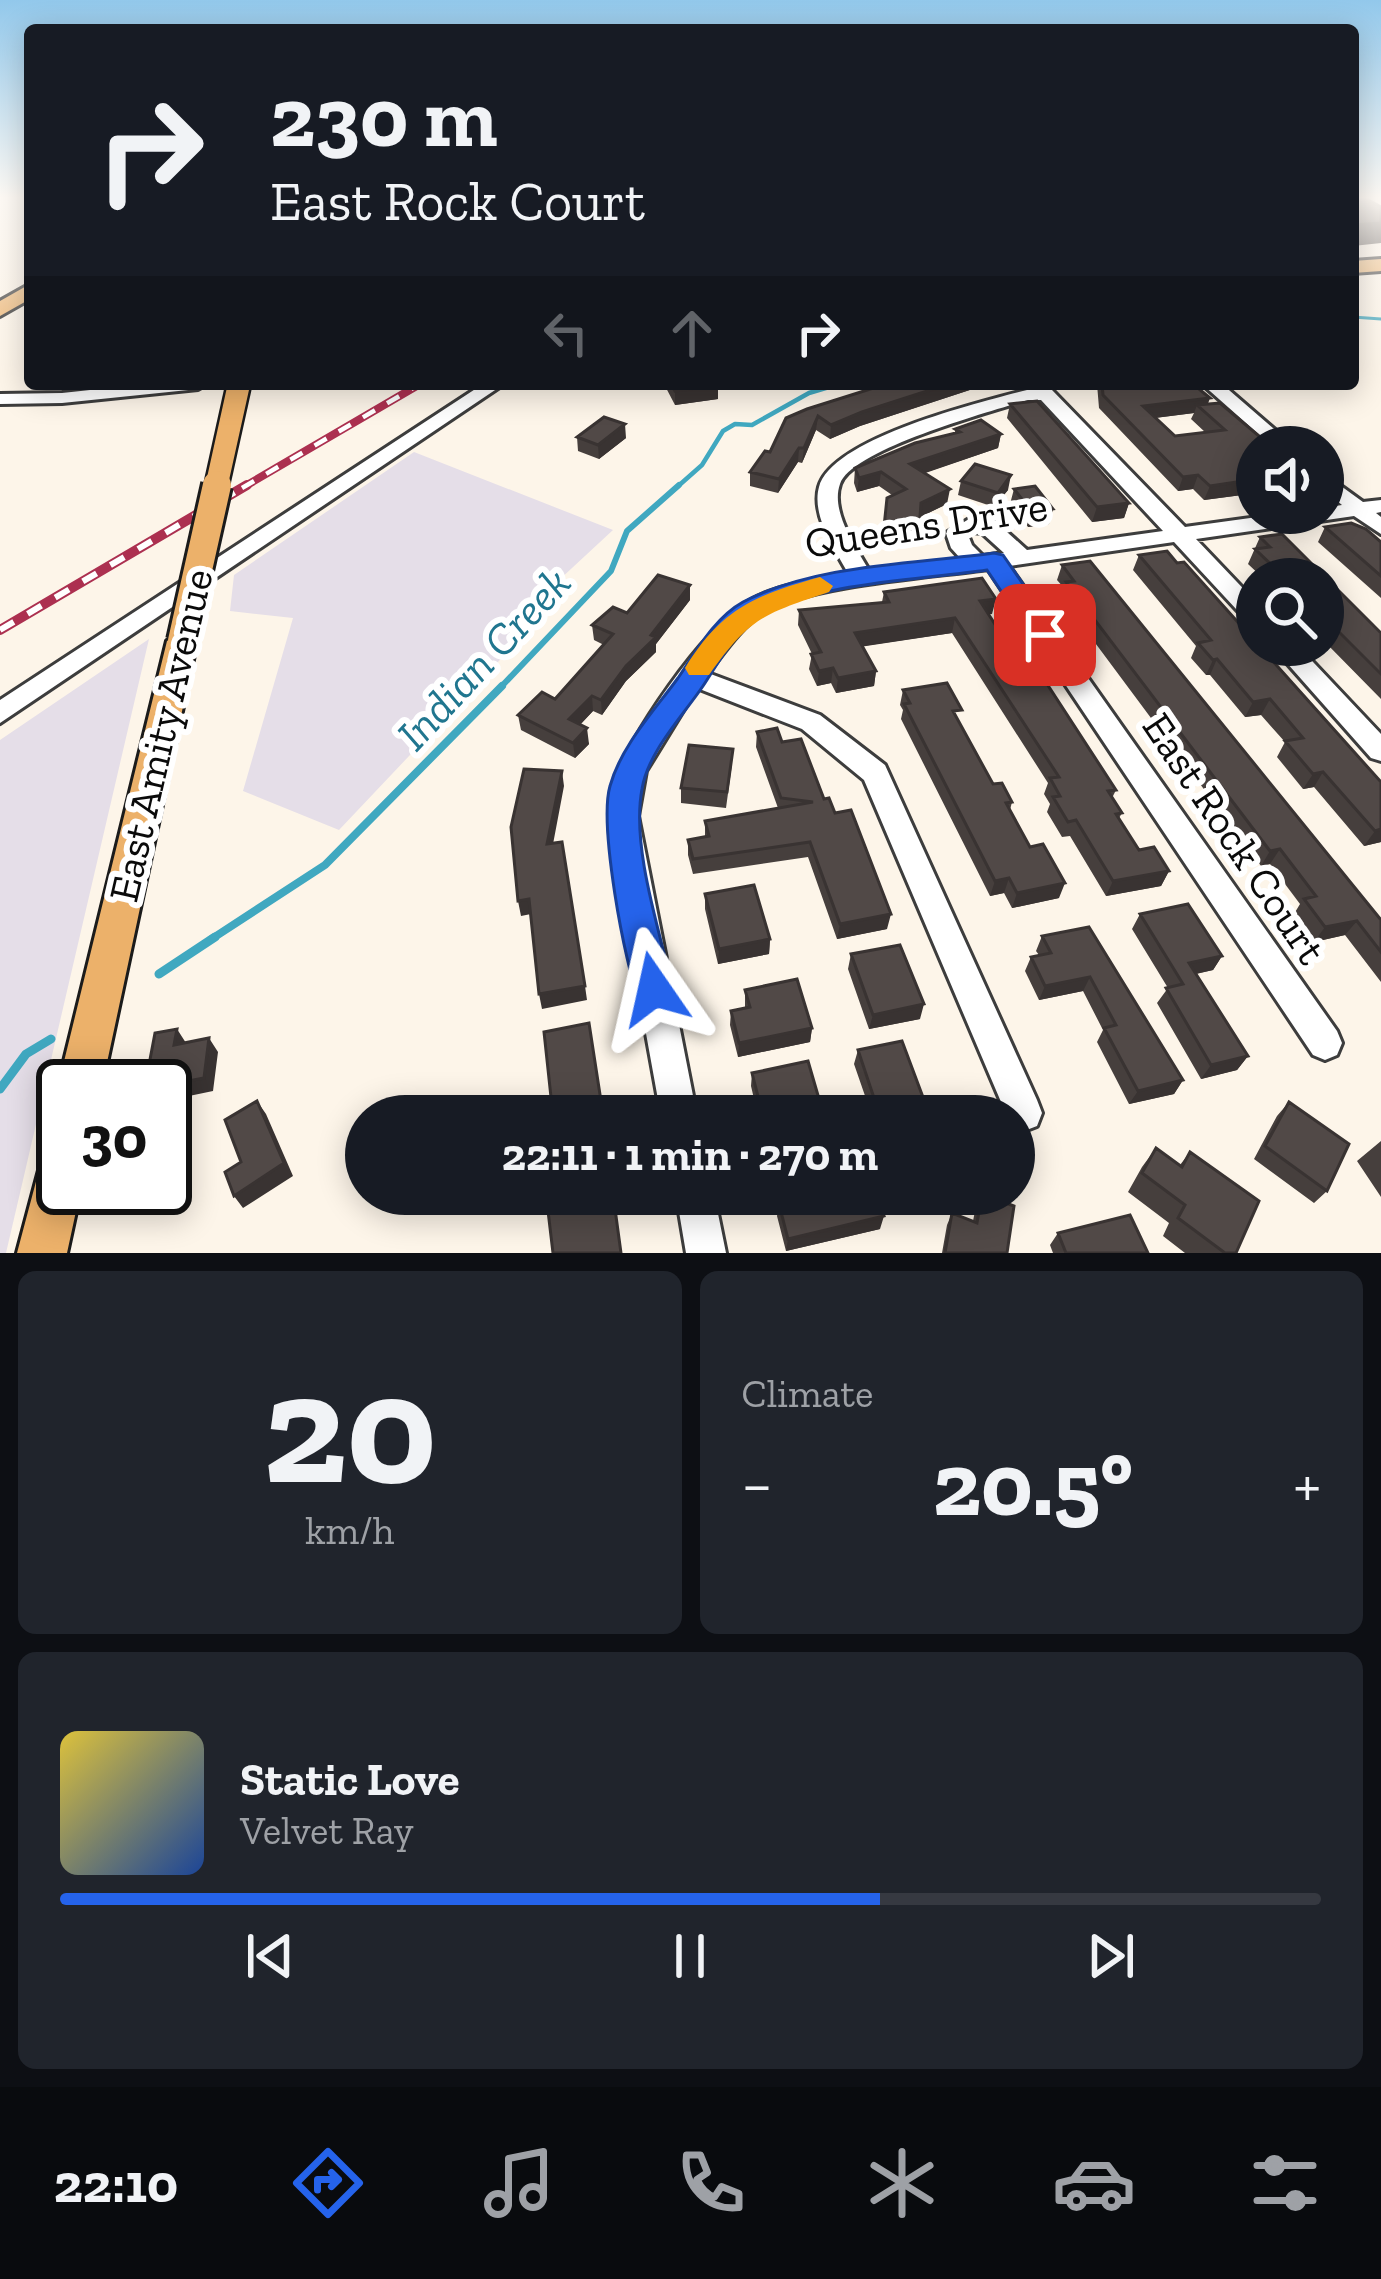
<!DOCTYPE html>
<html lang="en">
<head>
<meta charset="utf-8">
<style>
  :root { --surface:#171b24; --page:#20242c; --text:#f1f3f6; --muted:#9ea1a6; --line:#363941; --accent:#2563eb }
  body { margin:0; font-family:"Zilla Slab",serif; background:var(--page); color:var(--text); height:100vh; display:flex; flex-direction:column; font-size:45px; white-space:nowrap }
  * { box-sizing:border-box; margin:0 }
  p { font-size:39px; color:var(--muted) }
  .icon { flex:none; width:66px; height:66px; fill:none; stroke:currentColor; stroke-width:2; stroke-linecap:round; stroke-linejoin:round }
  .map { position:relative; height:1253px; overflow:hidden }
  .drawer { display:flex; flex-direction:column; gap:18px; padding:18px; background:#0d0f14; flex:1 }
  .drawer>* { flex:none }
  .top-card { position:absolute; left:24px; top:24px; width:1335px; height:366px; border-radius:12px; box-shadow:0 6px 30px #0003; background:#171b24; color:var(--text); overflow:hidden }
  .fabs { position:absolute; left:1236px; top:426px; display:grid; gap:24px }
  .fabs a { display:grid; place-items:center; width:108px; height:108px; border-radius:50%; background:var(--surface); box-shadow:0 6px 30px #0003; font-size:60px }
  .speed { position:absolute; left:36px; top:1059px; display:flex; gap:24px; font-size:60px; font-weight:700; text-align:center }
  .speed>* { display:grid; place-content:center; width:156px; height:156px; border-radius:50%; background:var(--surface); box-shadow:0 6px 30px #0003; line-height:1 }
  .speed .limit { border:6px solid #111; border-radius:18px; background:#fff; color:#111 }
  .pin { position:absolute; display:grid; place-items:center; width:102px; height:102px; color:#fff; margin:-51px; border-radius:24px; box-shadow:0 6px 18px #0006 }
  .me { position:absolute; width:132px; margin:-66px; rotate:349deg; stroke-linejoin:round; filter:drop-shadow(0 0 9px #0008) }
  .turn { display:flex; align-items:center; gap:42px; height:252px; padding:0 48px; font-size:54px }
  .turn .icon { width:156px; height:156px; stroke-width:2.5 }
  .turn b { display:block; font-size:84px; line-height:102px }
  .lanes { display:flex; align-items:center; height:114px; padding:0 48px; background:#0003; justify-content:center; gap:60px; direction:ltr }
  .lanes .off { opacity:.35 }
  .big { font-size:90px; font-weight:700; line-height:1.1 }
  .drawer .card { flex:1; display:flex; flex-direction:column; justify-content:center; gap:18px; min-width:0; padding:0 42px; border-radius:18px; background:var(--page) }
  .drawer .dial { align-items:center; gap:0 }
  .dial b { font-size:156px; line-height:1 }
  .song { display:flex; align-items:center; gap:36px }
  .cover { width:144px; height:144px; border-radius:18px; background:linear-gradient(135deg,hsl(50 70% 55%),hsl(220 70% 35%)) }
  .played { height:12px; border-radius:6px; background:linear-gradient(90deg,var(--accent) 65%,var(--line) 65%) }
  .keys { display:flex; justify-content:space-around; direction:ltr }
  .heat { display:flex; justify-content:space-between; align-items:center; font-size:66px; direction:ltr }
  .drawer .tiles { flex:1; display:grid; gap:18px; grid-template-columns:1fr 1fr }
  .card:last-child { grid-column:span 2 }
  .trip { position:absolute; left:345px; top:1095px; width:690px; height:120px; border-radius:60px; background:var(--surface); box-shadow:0 6px 30px #0003; font-weight:700; line-height:120px; text-align:center }
  .dock { display:flex; height:192px; justify-content:space-around; align-items:center; background:#090b0e; color:var(--muted) }
  .dock .icon { width:84px; height:84px }
  .dock .current { color:var(--accent) }
  .dock b { font-size:54px; color:var(--text) }
  .map>svg:first-child { display:block }
  .industrial { fill:#e5dee8 }
  .lines { fill:none; stroke-linecap:round; stroke-linejoin:round }
  .stream-far4 { stroke:#40a8c0; stroke-width:3 }
  .stream-far3 { stroke:#40a8c0; stroke-width:4.5 }
  .stream-far2 { stroke:#40a8c0; stroke-width:6 }
  .stream-far1 { stroke:#40a8c0; stroke-width:8 }
  .stream { stroke:#40a8c0; stroke-width:9 }
  .minor-casing { stroke:#3d3d3d; stroke-width:6 }
  .major-casing { stroke:#1b1b1b; stroke-width:6 }
  .minor { fill:#fff; fill-rule:evenodd }
  .major { fill:#ecb16a; fill-rule:evenodd }
  .rail-far1-casing { stroke:#ac3050; stroke-width:8 }
  .rail-casing { stroke:#ac3050; stroke-width:10 }
  .rail-far1 { stroke:#fff; stroke-width:4.5; stroke-dasharray:14; stroke-linecap:butt }
  .rail { stroke:#fff; stroke-width:6; stroke-dasharray:16; stroke-linecap:butt }
  .major-bridge-far1-casing { stroke:#1b1b1b; stroke-width:27; stroke-linecap:butt }
  .major-bridge-casing { stroke:#1b1b1b; stroke-width:34; stroke-linecap:butt }
  .major-bridge-far1 { stroke:#ecb16a; stroke-width:22 }
  .major-bridge { stroke:#ecb16a; stroke-width:28 }
  .wall { fill:#463f3d; fill-rule:evenodd }
  .shaded-wall { fill:#393332 }
  .building { fill:#514947; stroke:#393332; stroke-width:3 }
  .route { fill:#2563eb; stroke:#184099; stroke-width:3 }
  .slow { fill:#f59e0b }
  .labels { text-anchor:middle; stroke-width:12; stroke-linejoin:round; paint-order:stroke }
  .street-label { font-size:42px; fill:#0a0a0a; stroke:#fff }
  .water-label { font-size:45px; font-style:italic; fill:#20768f; stroke:#fff }
</style>
</head>
<body>
<div class="map">
<svg width="1381" height="1253" viewBox="0 0 1381 1253">
  <rect width="100%" height="100%" fill="#fdf5e9"/>
  <path class="industrial" d="M414,452L613,530L558,581L569,587L339,830L243,791L293,618L230,611L234,575Z
    M149,639L6,1253H0V740Z"/>
  <g class="lines">
    <path class="stream-far4" d="M1353,317L1381,319"/>
    <path class="stream-far3" d="M676,488L702,465L723,431L735,424L752,425L809,393L839,384"/>
    <path class="stream-far2" d="M499,689L611,571L627,531L679,485"/>
    <path class="stream-far1" d="M210,940L325,865L502,686"/>
    <path class="stream" d="M159,974L215,937
      M0,1089L26,1054L51,1039"/>
    <defs>
      <path id="minor" d="M146,384H207L198,389L62,403L0,404V394L62,393Z
        M483,384H504L0,723V700Z
        M1202,384H1222L1295,447H1273Z
        M1027,390H1052L1185,527L1287,513H1323V508L1342,505L1323,489V473L1363,502L1381,500V512L1376,513L1381,517V534L1354,516L1196,539L1257,603V625L1249,623L1174,542L1009,566L1337,1031L1342,1043L1337,1055L1325,1060L1313,1055L988,569C932,577 812,585 766,611C742,625 725,651 708,673L820,715L885,765L1037,1100L1042,1113L1037,1126L1024,1131L1014,1127V1116H1007L864,780L802,729L697,688L646,771L638,816L697,1116H661L610,835C609,819 608,804 612,788C626,740 705,626 749,601C779,584 816,580 849,575C836,551 811,516 819,487C832,438 981,402 1027,390ZM1028,400H1041L1163,531L1027,550L997,523L969,519L946,533L951,548L961,559L870,572C857,549 830,512 840,484C852,449 992,411 1028,400ZM973,532L982,533L1004,553L983,556L972,545L968,535Z
        M1271,645H1297L1381,734V761L1371,758Z
        M676,1194H714L726,1253H686Z"/>
      <path id="major" d="M1381,259V271L1353,273V261Z
        M30,284V299L0,316V301Z
        M182,631L197,641L102,1086H63V1099L58,1086L167,641Z
        M63,1137V1188H81L67,1253H17L46,1144Z"/>
    </defs>
    <use href="#minor" class="minor-casing"/>
    <use href="#major" class="major-casing"/>
    <use href="#minor" class="minor"/>
    <use href="#major" class="major"/>
    <defs>
      <path id="rail-far1" d="M242,488L420,384"/>
      <path id="rail" d="M0,630L247,485"/>
    </defs>
    <use href="#rail-far1" class="rail-far1-casing"/>
    <use href="#rail" class="rail-casing"/>
    <use href="#rail-far1" class="rail-far1"/>
    <use href="#rail" class="rail"/>
    <defs>
      <path id="major-bridge-far1" d="M216,488L239,384"/>
      <path id="major-bridge" d="M182,641L217,485"/>
    </defs>
    <use href="#major-bridge-far1" class="major-bridge-far1-casing"/>
    <use href="#major-bridge" class="major-bridge-casing"/>
    <use href="#major-bridge-far1" class="major-bridge-far1"/>
    <use href="#major-bridge" class="major-bridge"/>
  </g>
  <path class="wall" d="M664,384H717L718,399L675,405Z
    M886,384H988L860,426L830,439L816,430L802,463L798,462L778,493L750,486V472L770,452L786,418Z
    M1097,384H1193L1208,404L1257,447V493L1204,500L1193,489L1178,491L1099,408ZM1194,413L1191,419L1206,433L1175,436L1155,418Z
    M1010,404L1129,503L1124,518L1092,522L1007,418Z
    M955,429L1001,434L998,448L924,473L947,504L920,517L916,546L881,542L887,498L892,495L879,486L857,492L854,483L855,468L955,433Z
    M577,437L626,438L599,459L578,451Z
    M961,481L1008,490L994,507L958,495Z
    M1014,489L1049,524L1028,527L1010,504Z
    M1325,527L1381,542V598L1318,542Z
    M1282,534L1381,633V699L1323,640V579H1264L1248,564L1260,537Z
    M1139,555L1381,782V842L1364,846L1314,787L1303,789L1277,757L1285,742L1261,715L1245,717L1210,675H1206L1191,658L1196,646L1133,570Z
    M1062,565L1381,920V982L1345,935L1314,942L1294,914L1300,904L1270,864L1261,866L1061,597L1064,588L1057,580Z
    M884,592L992,614H989L1000,632L1116,790L1112,798L1122,813L1119,818L1139,850L1169,871L1161,886L1106,896L1070,836L1062,837L1047,812L1050,804L1044,794L1048,783L952,633L863,646L876,671L874,686L836,693L831,683L817,686L809,669L812,654L798,625L799,610L882,602Z
    M690,600L656,644V652L626,681L602,715L593,711L580,725L589,744L575,758L521,730L518,715L555,699L604,645L594,640L592,625L627,613Z
    M903,690L959,722L993,784L1012,802L1010,810L1059,898L1012,908L1004,893L990,896L901,719L903,710L900,705Z
    M757,732L782,742L824,799L887,929L837,939L808,857L693,874L688,855V840L705,837V821L778,808L756,747Z
    M732,764L726,808L681,803V788Z
    M705,894L770,939L769,954L718,964L705,909Z
    M1140,914L1222,956L1213,970L1196,974L1248,1056L1237,1070L1201,1079L1157,1003L1168,988L1132,929Z
    M1089,927L1183,1080L1174,1094L1129,1104L1097,1042L1103,1030L1083,991L1039,1000L1025,971L1031,957L1039,955L1036,951L1042,936Z
    M851,954L920,1019L869,1029L848,969Z
    M745,990L812,1028L810,1042L738,1057L730,1025L731,1011L745,1008Z
    M858,1050L924,1100L920,1116H872L854,1064Z
    M752,1073L824,1116H758L751,1086Z
    M1289,1102L1327,1191L1314,1203L1254,1159L1277,1116Z
    M1381,1141V1197L1357,1161Z
    M1156,1148L1180,1165L1190,1152L1236,1253H1185L1163,1236L1169,1223L1128,1192L1142,1167Z
    M795,1194H876L880,1229L786,1251L777,1216L779,1204L797,1199Z
    M982,1194L1007,1253H942L947,1225L952,1213L973,1221L976,1206Z
    M1058,1233L1148,1253H1053L1050,1245Z"/>
  <path class="shaded-wall" d="M1381,223V243L1353,246V225Z
    M949,384H988L860,426L830,439L831,425L862,412Z
    M718,385V399L675,405V391Z
    M1210,398L1205,412L1197,405L1194,413L1138,420L1143,406Z
    M818,416L816,430L802,463L804,448Z
    M625,424L626,438L599,459L598,445Z
    M1001,434L998,448L908,479L910,464Z
    M799,448L798,462L778,493L779,479Z
    M881,472L879,486L857,492L859,478Z
    M1011,475L1008,490L994,507L998,493Z
    M1198,475L1193,489L1178,491L1183,477Z
    M1257,479V493L1204,500L1210,486Z
    M950,489L947,504L918,518L921,503Z
    M1129,503L1124,518L1092,522L1097,507Z
    M1053,509L1049,524L1028,527L1032,512Z
    M690,585V600L656,644V652L626,681L602,715L601,700Z
    M996,599L992,614L977,616L980,601Z
    M955,618L952,633L853,648L855,633Z
    M1217,659L1210,675H1206L1213,660Z
    M833,668L831,683L817,686L819,671Z
    M876,671L874,686L836,693L838,678Z
    M592,696L593,711L571,734L569,719Z
    M1270,699L1261,715L1245,717L1253,702Z
    M587,728L589,744L575,758L573,743Z
    M562,771L564,786L550,860L547,844Z
    M1323,772L1314,787L1303,789L1313,774Z
    M1381,829V842L1364,846L1375,831Z
    M1280,849L1270,864L1261,866L1270,851Z
    M1169,871L1161,886L1106,896L1113,881Z
    M1009,878L1004,893L990,896L995,881Z
    M1065,883L1059,898L1012,908L1017,893Z
    M529,899L531,914L521,916L518,901Z
    M891,914L887,929L837,939L840,924Z
    M1357,921L1345,935L1314,942L1325,927Z
    M770,939L769,954L718,964L719,949Z
    M1222,956L1213,970L1181,977L1189,963Z
    M1090,977L1083,991L1039,1000L1045,986Z
    M585,986L587,1000L542,1009L539,994Z
    M924,1004L920,1019L869,1029L873,1015Z
    M812,1028L810,1042L738,1057L739,1043Z
    M177,1029L186,1043L174,1045Z
    M209,1038L218,1052L213,1091L165,1101V1086Z
    M1248,1056L1237,1070L1201,1079L1211,1065Z
    M1183,1080L1174,1094L1129,1104L1138,1091Z
    M257,1101L266,1114L293,1176L243,1208L234,1196Z
    M884,1216L880,1229L786,1251L788,1239Z"/>
  <path class="building" d="M1353,198H1365L1381,207V223L1353,225Z
    M671,384H717L718,385L675,391Z
    M886,384H949L862,412L831,425L818,416L804,448H799L779,479L750,472L765,451L770,452L786,418L807,409Z
    M1102,384H1193L1210,398L1143,406L1175,436L1225,430L1197,405L1220,403L1272,447H1257V479L1210,486L1198,475L1183,477L1103,395Z
    M1037,401L1129,503L1097,507L1010,404Z
    M604,417L625,424L598,445L577,437Z
    M981,420L1001,434L910,464L950,489L921,503L919,531L884,527L887,498L906,489L881,472L859,478L855,468L915,443L960,432L955,429Z
    M975,464L1011,475L998,493L961,481Z
    M1035,486L1053,509L1032,512L1014,489Z
    M1351,523L1366,529L1381,542V576L1325,527Z
    M1282,534L1381,633V674L1323,616V579H1286L1255,549L1270,547L1260,537Z
    M1167,551L1177,563L1184,562L1381,782V829L1375,831L1323,772L1313,774L1285,741L1303,738L1270,699L1253,702L1217,659L1213,660L1198,643L1211,640L1139,555Z
    M1090,561L1381,920V952L1357,921L1325,927L1304,899L1316,896L1280,849L1270,851L1066,582L1074,581L1062,565Z
    M658,575L690,585L651,635L656,637L626,666L601,700L592,696L569,719L587,728L573,743L518,715L542,692L555,699L613,634L592,625L613,607L627,613Z
    M982,578L996,599L980,601L1000,632L1012,630L1116,790L1108,791L1122,813L1116,814L1139,850L1154,847L1169,871L1113,881L1076,820L1068,822L1053,797L1060,796L1050,778L1059,777L955,618L855,633L876,671L838,678L833,668L819,671L811,654L821,652L799,610L889,602L884,592Z
    M947,683L962,710L953,711L993,784L1002,783L1012,802L1006,803L1030,847L1043,844L1065,883L1017,893L1009,878L995,881L904,704L910,703L903,690Z
    M777,728L782,742L801,739L824,799L829,798L835,813L851,810L891,914L840,924L810,842L693,859L688,840L709,836L705,821L813,802L781,798L757,732Z
    M689,745L733,749L727,792L681,788Z
    M524,769L562,771L547,844L562,842L585,986L539,994L529,899L518,901L511,827Z
    M754,885L770,939L719,949L705,894Z
    M1188,904L1222,956L1189,963L1248,1056L1211,1065L1166,988L1183,984L1140,914Z
    M1089,927L1183,1080L1138,1091L1104,1028L1116,1025L1090,977L1045,986L1031,957L1051,953L1042,936Z
    M900,945L924,1004L873,1015L851,954Z
    M797,979L812,1028L739,1043L731,1011L750,1007L745,990Z
    M589,1023L603,1114L553,1116L544,1032Z
    M177,1029L174,1045L209,1038L204,1078L162,1086H145L155,1033Z
    M902,1041L924,1100L915,1102L920,1116H880L858,1050Z
    M808,1061L824,1116H763L752,1073Z
    M257,1101L284,1163L234,1196L225,1172L241,1162L225,1120Z
    M1289,1102L1349,1144L1327,1191L1265,1146Z
    M1156,1148L1182,1167L1190,1152L1259,1201L1236,1253H1225L1178,1218L1185,1205L1142,1173Z
    M546,1194H613L621,1253H553Z
    M801,1194H876L884,1216L788,1239L779,1204L802,1198Z
    M982,1194L1014,1206L1007,1253H945L952,1213L977,1223Z
    M1130,1215L1148,1253H1066L1058,1233Z"/>
  <linearGradient id="sky" x2="0" y2="1"><stop stop-color="#92c8eb"/><stop offset="0.53" stop-color="#fefaf5"/><stop offset="1" stop-color="#fefaf5" stop-opacity="0"/></linearGradient>
  <rect width="1381" height="373" fill="url(#sky)"/>
  <path class="route" d="M994,553L1003,555L1054,629L1058,635L1054,642H1035L987,570C920,580 820,582 761,615C735,630 719,662 703,686C682,717 648,752 642,789C631,847 660,932 673,989L667,1002L654,1007L640,1002C624,964 599,824 610,786C621,746 654,711 678,678C696,652 714,618 743,602C816,564 913,564 994,553Z"/>
  <path class="slow" d="M820,577L833,586L829,592C764,614 750,617 709,675H689L685,668C721,609 755,595 820,577Z"/>
  <g class="labels">
    <g class="street-label">
      <text transform="translate(926 524) rotate(-9)" y="15">Queens Drive</text>
      <text transform="translate(160 735) rotate(-77)" y="15">East Amity Avenue</text>
      <text transform="translate(1235 838) rotate(56)" y="15">East Rock Court</text>
    </g>
    <g class="water-label">
      <text transform="translate(483 658) rotate(-47)" y="16">Indian Creek</text>
    </g>
  </g>
</svg>
<div class="fabs">
<a><svg class="icon" aria-label="sound" viewBox="0 0 24 24"><path d="M4 9h4l5-4v14l-5-4H4zM17 9q2 3 0 6"/></svg></a>
<a><svg class="icon" aria-label="search" viewBox="0 0 24 24"><circle cx="10" cy="10" r="6"/><path d="M15 15l6 6"/></svg></a>
</div>
<div class="speed"><div class="limit">30</div></div>
<div class="pin" style="left:1045px;top:635px;background:#d93025"><svg class="icon" aria-label="arrive" viewBox="0 0 24 24"><path d="M6 21V4h12l-3 4 3 4H6"/></svg></div>
<svg class="me" style="left:654px;top:989px" viewBox="-20 -20 40 40"><path d="M0-17L14 15 0 8-14 15z" fill="#2563eb" stroke="#fff" stroke-width="4"/></svg>
<div class="trip">22:11 · 1 min · 270 m</div>
<div class="top-card">
<div class="turn"><svg class="icon" aria-label="right" viewBox="0 0 24 24"><path d="M7 20v-9h11M14 6l5 5-5 5"/></svg><div><b>230 m</b>East Rock Court</div></div>
<div class="lanes"><svg class="icon off" aria-label="left" viewBox="0 0 24 24"><path d="M17 20v-9H6M10 6l-5 5 5 5"/></svg><svg class="icon off" aria-label="ahead" viewBox="0 0 24 24"><path d="M12 20V5M6 11l6-6 6 6"/></svg><svg class="icon" aria-label="right" viewBox="0 0 24 24"><path d="M7 20v-9h11M14 6l5 5-5 5"/></svg></div>
</div>
</div>
<section class="drawer">
<div class="tiles">
<div class="card dial"><b>20</b><p>km/h</p></div>
<div class="card"><p>Climate</p>
<div class="heat"><a>−</a><b class="big">20.5°</b><a>+</a></div>
</div>
<div class="card">
<div class="song"><i class="cover"></i><div><b>Static Love</b><p>Velvet Ray</p></div></div>
<div class="played"></div>
<div class="keys"><svg class="icon" aria-label="previous" viewBox="0 0 24 24"><path d="M18 5L8 12l10 7zM5 5v14"/></svg><svg class="icon" aria-label="pause" viewBox="0 0 24 24"><path d="M8 5v14M16 5v14"/></svg><svg class="icon" aria-label="next" viewBox="0 0 24 24"><path d="M6 5l10 7-10 7zM19 5v14"/></svg></div>
</div>
</div>
</section>
<nav class="dock">
<b>22:10</b>
<svg class="icon current" aria-label="directions" viewBox="0 0 24 24"><path d="M12 3l9 9-9 9-9-9zM9 14v-3h6M13 9l2 2-2 2"/></svg>
<svg class="icon" aria-label="music" viewBox="0 0 24 24"><path d="M9 18V5l10-2v13"/><circle cx="6" cy="18" r="3"/><circle cx="16" cy="16" r="3"/></svg>
<svg class="icon" aria-label="phone" viewBox="0 0 24 24"><path d="M5 4h4l2 5-3 2q2 4 5 5l2-3 5 2v4C11 20 4 13 5 4z"/></svg>
<svg class="icon" aria-label="climate" viewBox="0 0 24 24"><path d="M12 3v18M4 7l16 10M4 17L20 7"/></svg>
<svg class="icon" aria-label="car" viewBox="0 0 24 24"><path d="M5 17H2v-5l4-1 3-4h7l3 4 3 1v5h-3M9 17h6M6 11h13"/><circle cx="7" cy="17" r="2"/><circle cx="17" cy="17" r="2"/></svg>
<svg class="icon" aria-label="filters" viewBox="0 0 24 24"><path d="M4 7h16M4 17h16"/><circle cx="9" cy="7" r="2"/><circle cx="15" cy="17" r="2"/></svg>
</nav>
</body>
</html>
